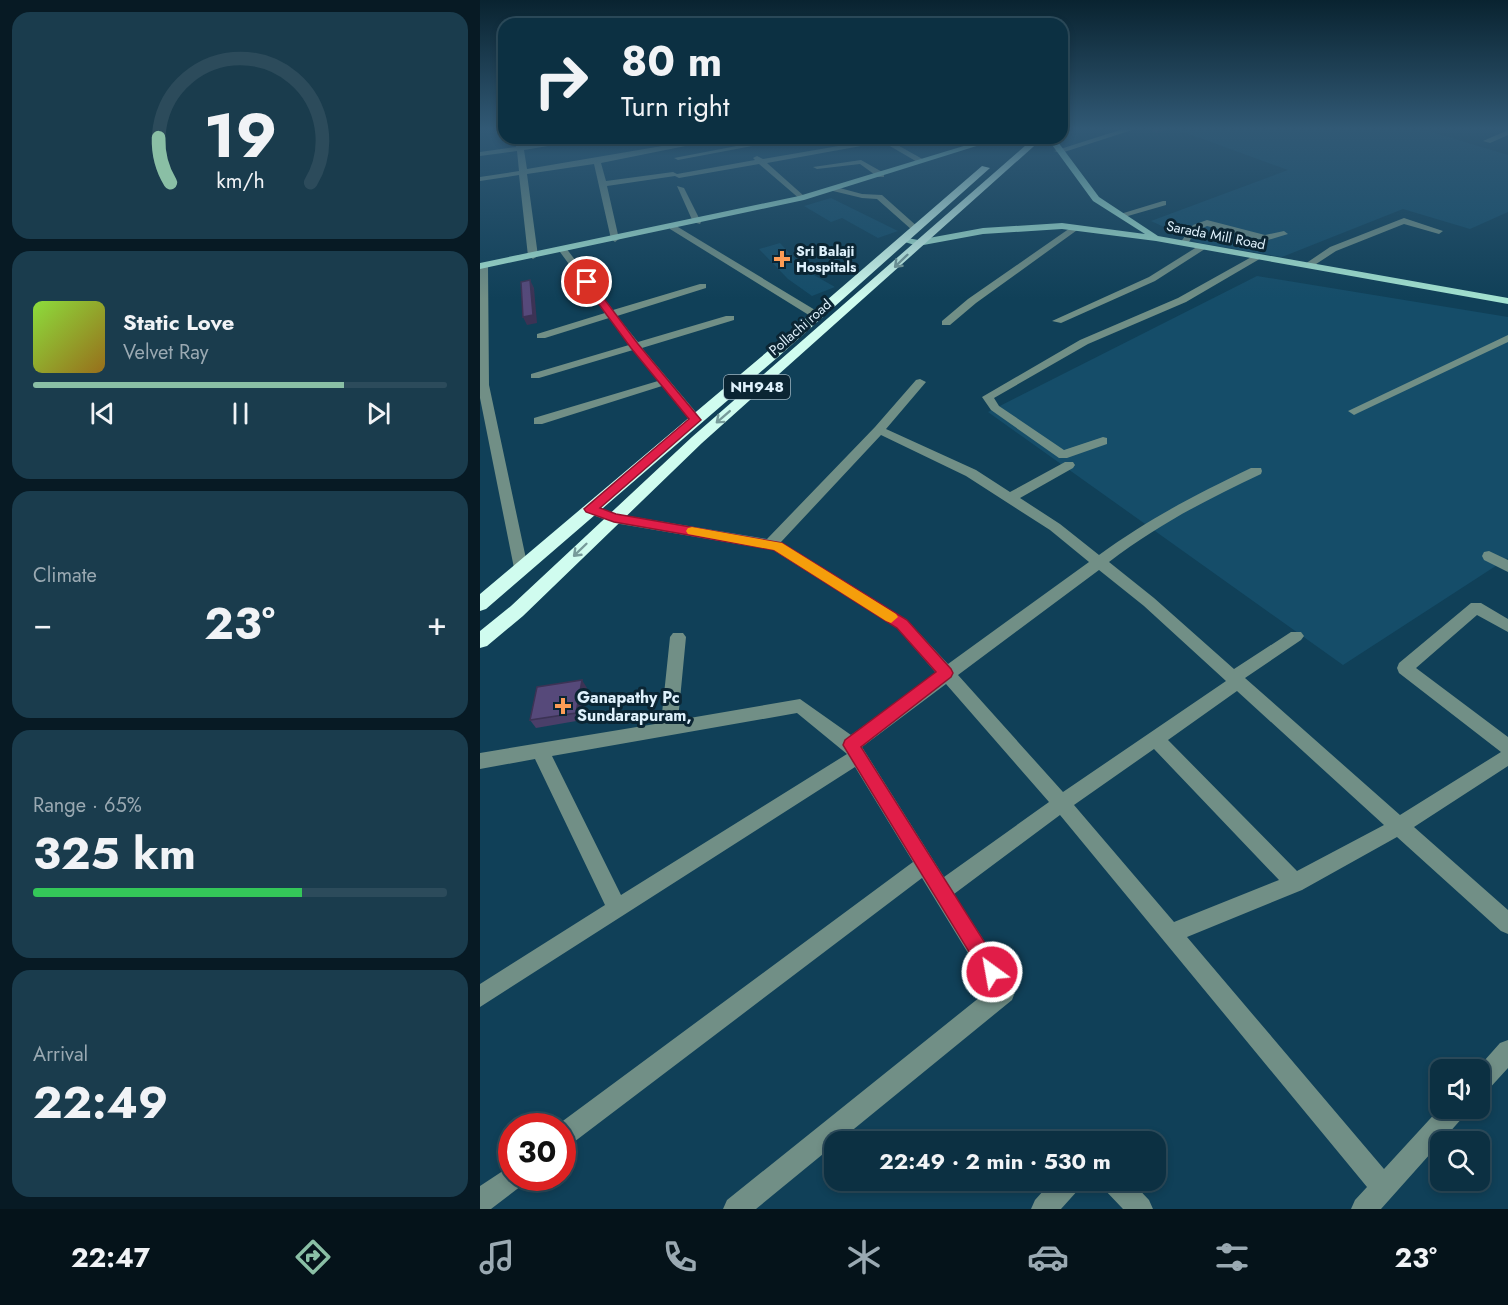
<!DOCTYPE html>
<html lang="en">
<head>
<meta charset="utf-8">
<style>
  :root { --surface:#0c3042; --page:#1a3c4d; --text:#f1f3f6; --muted:#9aa9b2; --line:#2c4b5b; --accent:#8abfa5 }
  body { margin:0; font-family:Jost,sans-serif; background:var(--page); color:var(--text); height:100vh; display:flex; flex-direction:column; font-size:22px; white-space:nowrap }
  * { box-sizing:border-box; margin:0 }
  p { font-size:20px; color:var(--muted) }
  .icon { flex:none; width:33px; height:33px; fill:none; stroke:currentColor; stroke-width:2; stroke-linecap:round; stroke-linejoin:round }
  .map { position:relative; flex:1; overflow:hidden }
  .side { display:flex; flex-direction:column; gap:12px; padding:12px; background:#071a24; width:480px }
  .side>* { flex:none }
  .guide { position:absolute; left:18px; top:18px; width:570px; height:126px; border-radius:18px; box-shadow:0 3px 9px #0003,0 0 0 2px var(--line); background:#0c3042; color:var(--text); overflow:hidden }
  .controls { position:absolute; left:950px; top:1059px; display:grid; gap:12px }
  .controls a { display:grid; place-items:center; width:60px; height:60px; border-radius:12px; background:var(--surface); box-shadow:0 3px 9px #0003,0 0 0 2px var(--line); font-size:30px }
  .speed { position:absolute; left:18px; top:1113px; display:flex; gap:12px; font-size:30px; font-weight:700; text-align:center }
  .speed>* { display:grid; place-content:center; width:78px; height:78px; border-radius:50%; background:var(--surface); box-shadow:0 3px 9px #0003,0 0 0 2px var(--line); line-height:1 }
  .speed .limit { border:9px solid #d22; background:#fff; color:#111 }
  .pin { position:absolute; display:grid; place-items:center; width:51px; height:51px; color:#fff; margin:-26px; border:3px solid #fff; border-radius:50%; box-shadow:0 2px 6px #0007 }
  .me { position:absolute; width:66px; margin:-33px; rotate:328deg; stroke-linejoin:round; filter:drop-shadow(0 0 4px #0008) }
  .turn { display:flex; align-items:center; gap:21px; height:126px; padding:0 24px; font-size:27px }
  .turn .icon { width:78px; height:78px; stroke-width:2.5 }
  .turn b { display:block; font-size:42px; line-height:51px }
  .big { font-size:45px; font-weight:700; line-height:1.1 }
  .side .card { flex:1; display:flex; flex-direction:column; justify-content:center; gap:9px; min-width:0; padding:0 21px; border-radius:18px; background:var(--page) }
  .side .dial { align-items:center; gap:0 }
  .dial svg { height:156px; overflow:visible; fill:none; stroke:var(--line); stroke-width:7; stroke-linecap:round; text-anchor:middle }
  .dial text { fill:var(--text); stroke:none }
  .song { display:flex; align-items:center; gap:18px }
  .cover { width:72px; height:72px; border-radius:9px; background:linear-gradient(135deg,hsl(90 70% 55%),hsl(40 70% 35%)) }
  .played { height:6px; border-radius:3px; background:linear-gradient(90deg,var(--accent) 75%,var(--line) 75%) }
  .keys { display:flex; justify-content:space-around; direction:ltr }
  .heat { display:flex; justify-content:space-between; align-items:center; font-size:33px; direction:ltr }
  .charge { height:9px; border-radius:4px; background:linear-gradient(90deg,#34c759 65%,var(--line) 0) }
  .trip { position:absolute; left:344px; top:1131px; width:342px; height:60px; border-radius:18px; background:var(--surface); box-shadow:0 3px 9px #0003,0 0 0 2px var(--line); font-weight:700; line-height:60px; text-align:center }
  .tab-bar { display:flex; height:96px; justify-content:space-around; align-items:center; background:#05131a; color:var(--muted) }
  .tab-bar .icon { width:42px; height:42px }
  .tab-bar .current { color:var(--accent) }
  .tab-bar b { font-size:27px; color:var(--text) }
  main { display:flex; flex:1; min-height:0 }
  .map>svg:first-child { display:block }
  .built { fill:#154d69 }
  .lines { fill:none; stroke-linecap:round; stroke-linejoin:round }
  .minor { fill:#718f86; fill-rule:evenodd }
  .major { fill:#a3e2d0; fill-rule:evenodd }
  .highway { fill:#d0fcef; fill-rule:evenodd }
  .wall { fill:#4a3f69 }
  .shaded-wall { fill:#3c3355 }
  .building { fill:#56497a; stroke:#3c3355; stroke-width:1.5 }
  .oneway { stroke:#779b9a }
  .route { fill:#e11d48; stroke:#92132f; stroke-width:1.5 }
  .slow { fill:#f59e0b }
  .poi-dot { fill:#fd9c55; stroke:#0b2533; stroke-width:2 }
  .labels { text-anchor:middle; stroke-width:6; stroke-linejoin:round; paint-order:stroke }
  .far-street-label { font-size:14px; fill:#dff1fc; stroke:#0b2533 }
  .far-poi-label { font-size:14px; font-weight:bold; fill:#dff1fc; stroke:#0b2533; text-anchor:start }
  .shield { fill:#0b2533; stroke:#9fb4c0; stroke-width:1.5 }
  .shield-label { font-size:15px; font-weight:bold; fill:#dff1fc }
  .poi-label { font-size:16px; font-weight:bold; fill:#dff1fc; stroke:#0b2533; text-anchor:start }
</style>
</head>
<body>
<main>
<section class="side">
<div class="card dial"><svg viewBox="0 0 100 80">
<path d="M14 69A42 42 0 1 1 86 69"/>
<path d="M14 69A42 42 0 0 1 8 46" stroke="#8abfa5"/>
<text x="50" y="56" font-size="32" font-weight="700">19</text>
<text x="50" y="72" font-size="11">km/h</text>
</svg></div>
<div class="card">
<div class="song"><i class="cover"></i><div><b>Static Love</b><p>Velvet Ray</p></div></div>
<div class="played"></div>
<div class="keys"><svg class="icon" aria-label="previous" viewBox="0 0 24 24"><path d="M18 5L8 12l10 7zM5 5v14"/></svg><svg class="icon" aria-label="pause" viewBox="0 0 24 24"><path d="M8 5v14M16 5v14"/></svg><svg class="icon" aria-label="next" viewBox="0 0 24 24"><path d="M6 5l10 7-10 7zM19 5v14"/></svg></div>
</div>
<div class="card"><p>Climate</p>
<div class="heat"><a>−</a><b class="big">23°</b><a>+</a></div>
</div>
<div class="card"><p>Range · 65%</p><b class="big">325 km</b><div class="charge"></div></div>
<div class="card"><p>Arrival</p><b class="big">22:49</b></div>
</section>
<div class="map">
<svg width="1028" height="1209" viewBox="0 0 1028 1209">
  <rect width="100%" height="100%" fill="#104058"/>
  <path class="built" d="M695,129H942L1028,155V212L990,229L923,209L802,257L719,243L671,221L808,170Z
    M351,198L418,231L398,238L362,218L351,222L324,206Z
    M300,243L325,270L355,287L332,296L308,279L279,249Z
    M777,276L1028,317V558L863,665L508,412Z"/>
  <g class="lines">
    <path class="minor" d="M643,129L652,130L581,153L574,151Z
      M1028,130V135L1010,143L1003,141Z
      M35,138H43L44,145L96,138H115L44,150L47,169L229,138H245L121,163L126,181L193,172L197,174L275,160L273,158L277,156L283,159L405,138L446,161L439,163L403,142L287,163L324,196V200H321L279,164L199,178L195,176L127,186L139,239L135,242L131,239L114,164L47,174L58,256L53,259L48,256L39,175L0,181V177L39,171L37,151L0,156V152L36,147Z
      M298,138H314L198,160L194,158Z
      M381,160L404,173V177H398L380,164L337,169L333,167Z
      M197,186L204,188L221,222L220,224L213,222Z
      M356,187L382,194L402,195L439,228L432,230L397,199L382,198L353,191V187Z
      M683,201H686V205L641,218L637,215Z
      M924,218L963,231L959,234L924,224L856,251L830,268L822,266L850,247Z
      M727,220L785,235L804,231L808,234L785,241L727,226L716,231L707,245H701L700,243L713,225Z
      M193,224L340,313L341,315L332,317L190,229V225Z
      M593,226L600,228L496,303L470,325H462V321L488,299Z
      M720,245L728,247L675,281L581,323L572,321L669,277Z
      M80,248H86L133,310L220,284H226V288L137,316L158,342L246,316H254V320L162,348L220,417V423H212L182,386L62,424H54V418L178,381L153,350L59,378H51V374L149,345L129,318L65,338H57V334L125,313L80,252Z
      M775,255L783,257L706,302L608,344L514,398L519,406L584,450L623,437L627,438V444L587,458H579L511,410L502,397L600,340L698,298Z
      M3,263L8,266L9,385L48,568L41,573L34,568L0,398V264Z
      M1028,335V342L878,413L874,415L868,411Z
      M440,379L446,382L406,429L496,470L530,492L585,462H593L595,465L593,468L540,498L580,524L619,555C670,518 715,495 771,468H781L782,471L781,474C724,501 679,524 629,562L674,598L754,669L811,632H821L824,636L821,640L765,678L920,815L1021,752L919,673L917,668L919,663L991,603H1001L1028,619V632L997,615L936,668L1028,737V766L934,827L1028,910V934L1021,931L917,837L822,890L707,937L904,1169L960,1108H987L984,1116L901,1209H871L875,1200L887,1187L580,815L474,894L532,984L535,992L532,1000L358,1142H354V1145L276,1209H243L247,1200L510,989L442,878L90,1145L82,1149V1126H76L433,862L375,767L0,1007V984L125,905L55,759L0,769V753L181,723L190,637L193,633H203L206,637L198,720L320,699L371,735L456,673L417,628L293,550L134,523L105,512L103,509L105,506L110,504L136,514L287,539L395,427L436,380ZM401,435L486,476L570,530L609,562L468,664L427,620L301,542ZM619,570L664,606L746,681L583,792L478,675ZM466,684L569,802L464,877L382,747ZM757,691L904,825L817,871L688,740ZM317,713L367,754L141,895L72,756ZM674,749L799,880L694,922L594,805Z
      M1009,551L1028,560V572L1004,560L1002,556L1004,552Z
      M1028,1040V1068L1007,1091L999,1094V1070H996L1020,1043Z
      M32,1165V1178H44L41,1186L11,1209H0V1186Z
      M573,1180H602L599,1189L581,1209H551L555,1200Z
      M621,1180H650L669,1200L673,1209H643L624,1189Z"/>
    <path class="major" d="M510,138H522L324,200L0,269V263L319,196Z
      M567,138H575L619,197L678,236L1028,298V304L676,241L582,229L503,234L438,246L418,240L422,237L438,240L503,228L582,223L665,234L613,201Z"/>
    <path class="highway" d="M554,138H563L222,443L43,616L7,646L0,648V631L31,606L212,437Z
      M502,166L510,168L298,357L6,609L0,611V594L288,351Z"/>
  </g>
  <path class="wall" d="M668,129H688L677,133Z
    M107,688L102,720L56,728L50,720Z"/>
  <path class="shaded-wall" d="M678,129H688L677,133Z
    M50,280L54,288L57,323L47,325L43,317Z
    M102,680L107,688L102,720L96,713Z"/>
  <path class="building" d="M50,280L53,315L43,317L41,282Z
    M102,680L96,713L50,720L57,687Z"/>
  <defs><path id="oneway-shaft" d="M-6 0H5M1.5-3L5.5 0L1.5 3" fill="none" stroke-width="1.6" stroke-linecap="round" stroke-linejoin="round" transform="scale(1.5)"/></defs>
  <g class="oneway">
    <use href="#oneway-shaft" transform="translate(421 261) rotate(136)"/>
    <use href="#oneway-shaft" transform="translate(243 417) rotate(139)"/>
    <use href="#oneway-shaft" transform="translate(100 550) rotate(136)"/>
  </g>
  <linearGradient id="sky" x2="0" y2="1"><stop stop-color="#092330"/><stop offset="0.43" stop-color="#315975"/><stop offset="1" stop-color="#315975" stop-opacity="0"/></linearGradient>
  <rect width="1028" height="299" fill="url(#sky)"/>
  <path class="route" d="M104,280H110L158,344L221,420L120,508L136,514L302,543L427,620L471,669L473,673L471,677L381,747L519,965L521,972L519,978L512,981L505,978L363,745L365,740L456,672L417,628L294,550L134,522L106,512L104,509L209,419L151,348L104,284Z"/>
  <path class="slow" d="M212,527L302,543L416,614L418,617L411,623L406,621L294,550L208,534L206,531L208,528Z"/>
  <g class="poi-dot">
    <path d="M299 250h6v6h6v6h-6v6h-6v-6h-6v-6h6z"/>
    <path d="M80 697h6v6h6v6h-6v6h-6v-6h-6v-6h6z"/>
  </g>
  <g class="labels">
    <g class="far-street-label">
      <text transform="translate(736 235) rotate(11)" y="5">Sarada Mill Road</text>
      <text transform="translate(320 327) rotate(-41)" y="5">Pollachi road</text>
    </g>
    <g class="far-poi-label">
      <text x="316" y="256">Sri Balaji<tspan x="316" dy="16">Hospitals</tspan></text>
    </g>
    <rect class="shield" x="244" y="375" width="66" height="24" rx="4.5"/>
    <g class="shield-label">
      <text x="277" y="392">NH948</text>
    </g>
    <g class="poi-label">
      <text x="97" y="703">Ganapathy Pc<tspan x="97" dy="18">Sundarapuram,</tspan></text>
    </g>
  </g>
</svg>
<div class="controls">
<a><svg class="icon" aria-label="sound" viewBox="0 0 24 24"><path d="M4 9h4l5-4v14l-5-4H4zM17 9q2 3 0 6"/></svg></a>
<a><svg class="icon" aria-label="search" viewBox="0 0 24 24"><circle cx="10" cy="10" r="6"/><path d="M15 15l6 6"/></svg></a>
</div>
<div class="speed"><div class="limit">30</div></div>
<div class="pin" style="left:107px;top:282px;background:#d93025"><svg class="icon" aria-label="arrive" viewBox="0 0 24 24"><path d="M6 21V4h12l-3 4 3 4H6"/></svg></div>
<svg class="me" style="left:512px;top:972px" viewBox="-20 -20 40 40"><circle r="17" fill="#e11d48" stroke="#fff" stroke-width="3"/><path d="M0-11L8 9 0 5-8 9z" fill="#fff"/></svg>
<div class="trip">22:49 · 2 min · 530 m</div>
<div class="guide">
<div class="turn"><svg class="icon" aria-label="right" viewBox="0 0 24 24"><path d="M7 20v-9h11M14 6l5 5-5 5"/></svg><div><b>80 m</b>Turn right</div></div>
</div>
</div>
</main>
<nav class="tab-bar">
<b>22:47</b>
<svg class="icon current" aria-label="directions" viewBox="0 0 24 24"><path d="M12 3l9 9-9 9-9-9zM9 14v-3h6M13 9l2 2-2 2"/></svg>
<svg class="icon" aria-label="music" viewBox="0 0 24 24"><path d="M9 18V5l10-2v13"/><circle cx="6" cy="18" r="3"/><circle cx="16" cy="16" r="3"/></svg>
<svg class="icon" aria-label="phone" viewBox="0 0 24 24"><path d="M5 4h4l2 5-3 2q2 4 5 5l2-3 5 2v4C11 20 4 13 5 4z"/></svg>
<svg class="icon" aria-label="climate" viewBox="0 0 24 24"><path d="M12 3v18M4 7l16 10M4 17L20 7"/></svg>
<svg class="icon" aria-label="car" viewBox="0 0 24 24"><path d="M5 17H2v-5l4-1 3-4h7l3 4 3 1v5h-3M9 17h6M6 11h13"/><circle cx="7" cy="17" r="2"/><circle cx="17" cy="17" r="2"/></svg>
<svg class="icon" aria-label="filters" viewBox="0 0 24 24"><path d="M4 7h16M4 17h16"/><circle cx="9" cy="7" r="2"/><circle cx="15" cy="17" r="2"/></svg>
<b>23°</b>
</nav>
</body>
</html>
